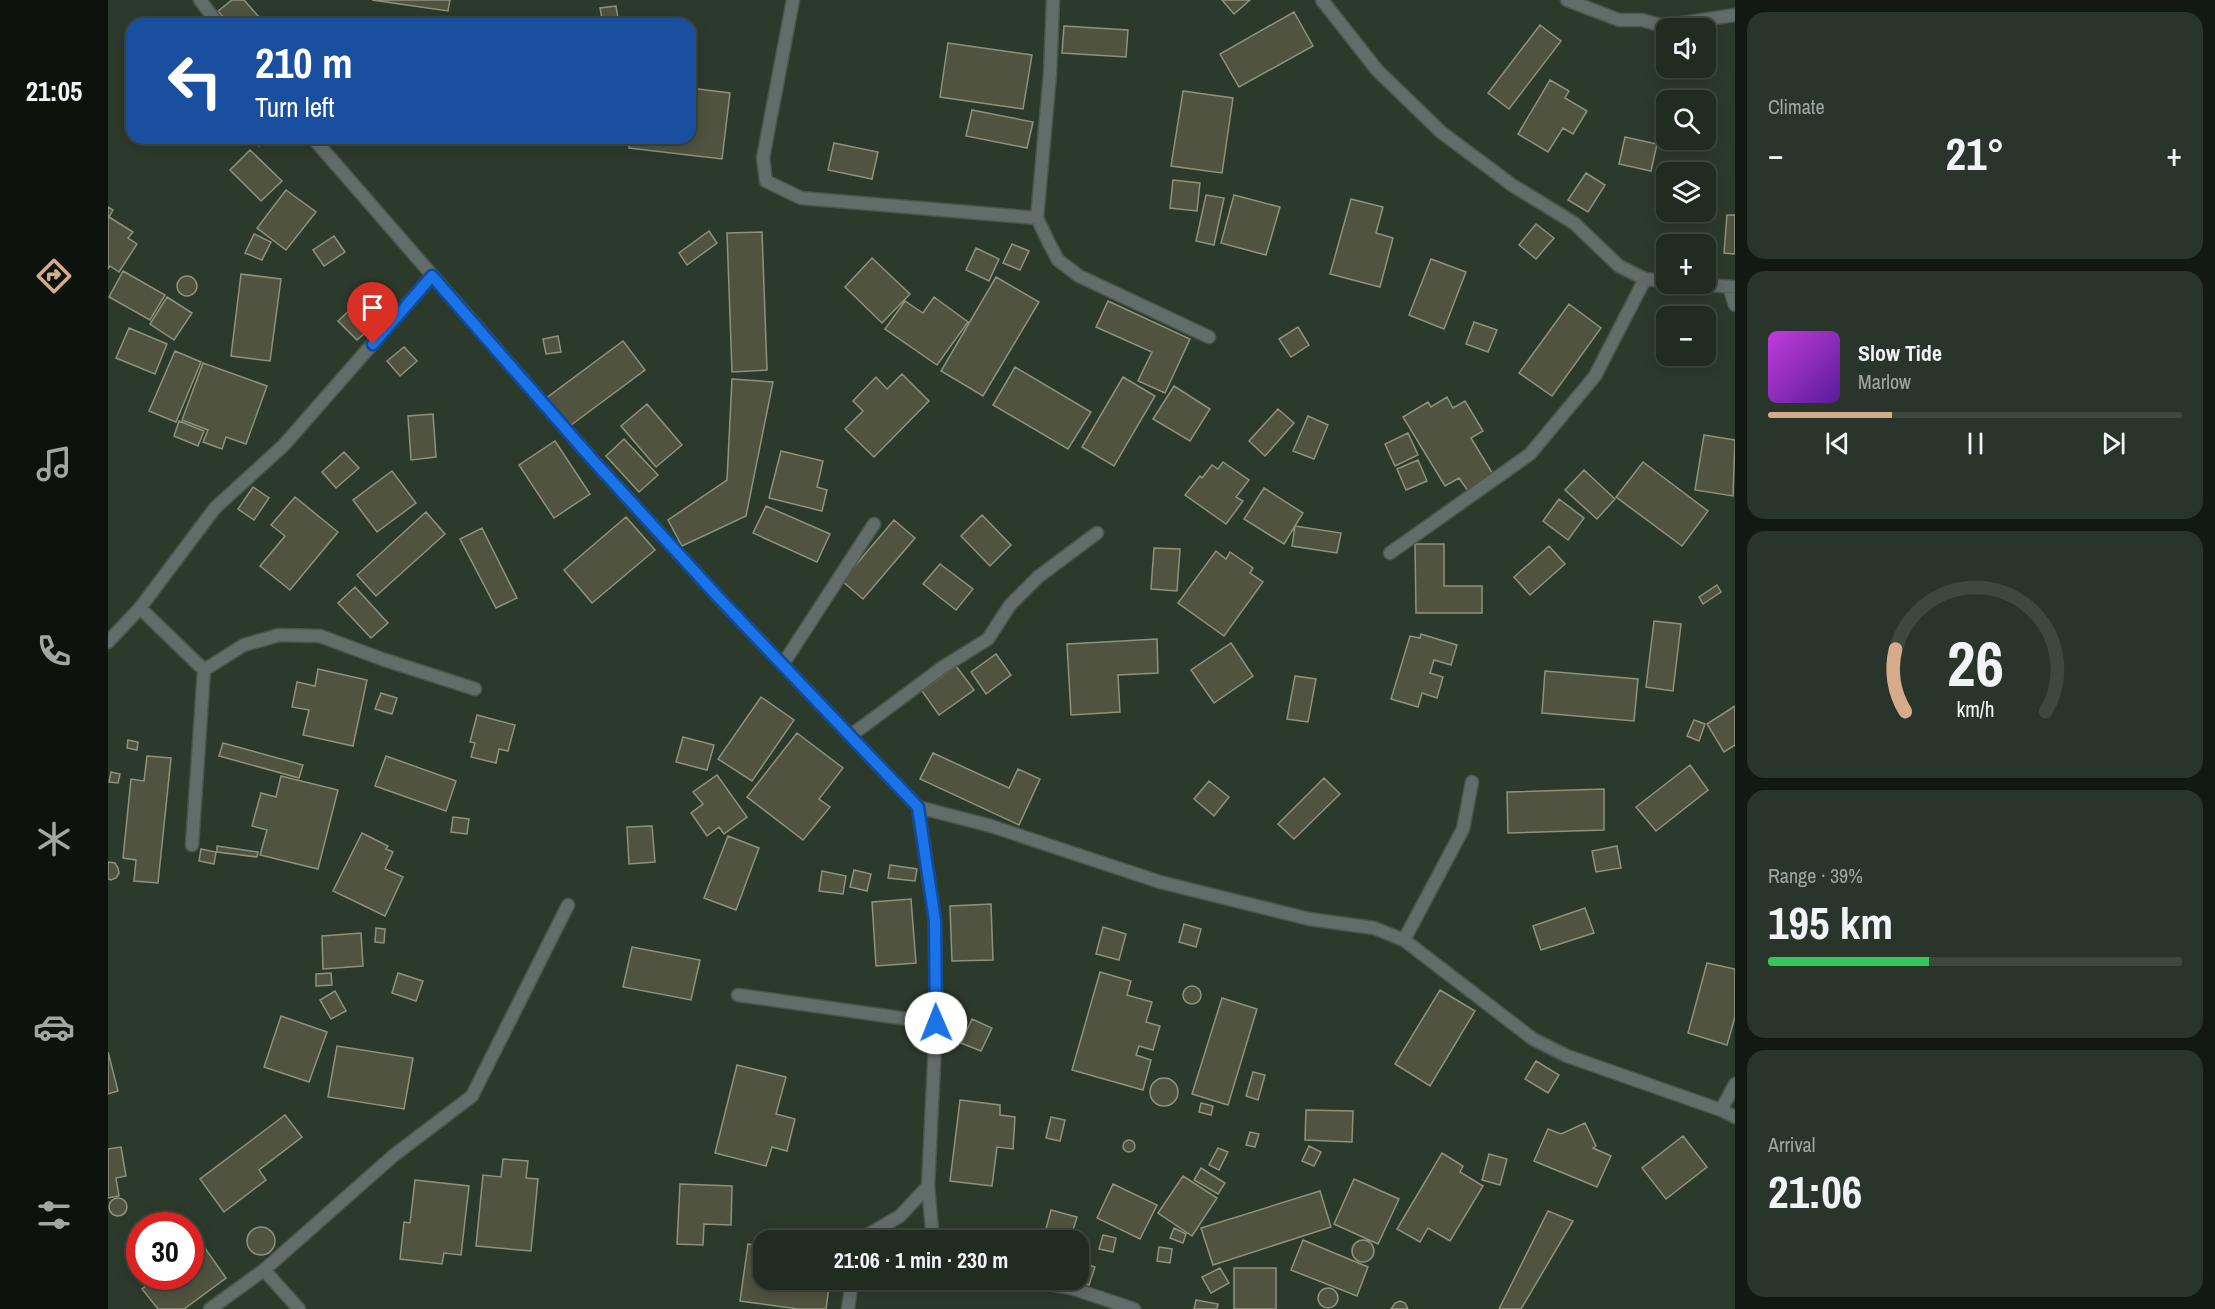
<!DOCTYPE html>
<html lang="en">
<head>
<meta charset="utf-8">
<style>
  :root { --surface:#212c21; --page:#29342a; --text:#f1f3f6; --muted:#a2a7a5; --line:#3e483f; --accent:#d6ab8b }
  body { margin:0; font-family:"Archivo Narrow",sans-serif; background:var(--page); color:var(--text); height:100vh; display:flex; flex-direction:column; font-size:22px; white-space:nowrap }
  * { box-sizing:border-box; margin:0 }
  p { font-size:20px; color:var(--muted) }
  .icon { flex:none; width:33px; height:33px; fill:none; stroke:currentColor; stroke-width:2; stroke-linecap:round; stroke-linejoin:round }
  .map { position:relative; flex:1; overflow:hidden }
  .sheet { display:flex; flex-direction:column; gap:12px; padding:12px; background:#121812; width:480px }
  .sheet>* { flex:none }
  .top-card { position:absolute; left:18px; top:18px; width:570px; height:126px; border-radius:18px; box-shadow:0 3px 15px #0003,0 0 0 2px var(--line); background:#1a4fa0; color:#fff; overflow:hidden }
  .fabs { position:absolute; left:1548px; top:18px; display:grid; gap:12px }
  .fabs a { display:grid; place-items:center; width:60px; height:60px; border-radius:12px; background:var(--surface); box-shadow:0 3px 15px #0003,0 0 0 2px var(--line); font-size:30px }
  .speed { position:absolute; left:18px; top:1212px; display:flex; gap:12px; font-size:30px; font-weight:700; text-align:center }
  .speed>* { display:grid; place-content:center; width:78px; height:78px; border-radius:50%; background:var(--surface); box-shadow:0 3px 15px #0003,0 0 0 2px var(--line); line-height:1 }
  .speed .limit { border:9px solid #d22; background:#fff; color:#111 }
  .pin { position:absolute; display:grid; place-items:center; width:51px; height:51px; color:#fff; margin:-62px -26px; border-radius:50% 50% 50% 0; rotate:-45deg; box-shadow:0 0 6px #0007 }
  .pin .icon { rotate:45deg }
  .me { position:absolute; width:66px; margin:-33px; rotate:359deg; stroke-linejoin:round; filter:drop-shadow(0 0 4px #0008) }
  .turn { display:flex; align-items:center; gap:21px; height:126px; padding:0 30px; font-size:27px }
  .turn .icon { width:78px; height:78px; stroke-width:2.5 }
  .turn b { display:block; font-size:42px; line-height:51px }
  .big { font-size:45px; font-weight:800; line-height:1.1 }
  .sheet .tile { flex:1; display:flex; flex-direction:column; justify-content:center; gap:9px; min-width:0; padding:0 21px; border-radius:18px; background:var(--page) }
  .sheet .dial { align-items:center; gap:0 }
  .dial svg { height:156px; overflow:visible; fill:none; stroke:var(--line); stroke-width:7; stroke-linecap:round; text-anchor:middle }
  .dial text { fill:var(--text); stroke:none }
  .song { display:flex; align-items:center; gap:18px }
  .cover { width:72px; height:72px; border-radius:9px; background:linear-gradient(135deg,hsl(290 70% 55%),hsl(270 70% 35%)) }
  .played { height:6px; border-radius:3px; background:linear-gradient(90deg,var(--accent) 30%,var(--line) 30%) }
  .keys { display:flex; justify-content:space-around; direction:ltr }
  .heat { display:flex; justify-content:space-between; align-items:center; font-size:33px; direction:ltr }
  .charge { height:9px; border-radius:4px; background:linear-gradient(90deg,#34c759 39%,var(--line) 0) }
  .trip { position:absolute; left:645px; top:1230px; width:336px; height:60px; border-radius:18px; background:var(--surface); box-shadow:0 3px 15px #0003,0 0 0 2px var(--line); font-weight:800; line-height:60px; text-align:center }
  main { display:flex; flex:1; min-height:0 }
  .dock { display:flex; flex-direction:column; width:108px; justify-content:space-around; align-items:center; background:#0d120d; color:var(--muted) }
  .dock .icon { width:42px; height:42px }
  .dock .on { color:var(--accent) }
  .dock b { font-size:27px; color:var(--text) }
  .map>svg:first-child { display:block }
  .building { fill:#505340; stroke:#8e927d; stroke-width:1.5 }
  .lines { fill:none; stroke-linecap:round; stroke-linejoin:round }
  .service-casing { stroke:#495649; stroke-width:15 }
  .minor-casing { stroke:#495649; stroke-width:15 }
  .service { stroke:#626c69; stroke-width:12 }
  .minor { stroke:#626c69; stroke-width:12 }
  .route-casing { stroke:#114b97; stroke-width:15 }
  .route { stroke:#1a73e8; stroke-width:10 }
</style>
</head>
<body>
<main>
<nav class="dock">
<b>21:05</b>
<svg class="icon on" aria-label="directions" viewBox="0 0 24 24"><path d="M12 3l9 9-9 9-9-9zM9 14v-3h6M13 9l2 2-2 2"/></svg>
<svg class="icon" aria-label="music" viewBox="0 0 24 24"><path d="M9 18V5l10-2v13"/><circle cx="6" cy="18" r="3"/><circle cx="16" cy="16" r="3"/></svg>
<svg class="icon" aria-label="phone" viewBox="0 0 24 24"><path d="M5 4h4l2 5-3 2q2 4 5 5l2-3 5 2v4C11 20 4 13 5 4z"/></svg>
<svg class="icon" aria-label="climate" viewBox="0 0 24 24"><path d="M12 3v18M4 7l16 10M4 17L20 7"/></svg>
<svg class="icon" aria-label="car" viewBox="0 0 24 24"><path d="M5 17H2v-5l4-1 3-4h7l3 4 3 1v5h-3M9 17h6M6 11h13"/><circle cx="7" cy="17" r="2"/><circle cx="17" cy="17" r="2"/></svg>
<svg class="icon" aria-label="filters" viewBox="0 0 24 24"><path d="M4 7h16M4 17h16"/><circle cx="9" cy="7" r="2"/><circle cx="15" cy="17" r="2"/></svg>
</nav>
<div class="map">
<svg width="1627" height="1309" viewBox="0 0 1627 1309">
  <rect width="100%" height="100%" fill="#2c3a2c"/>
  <path class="building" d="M124,0H136L157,24H121L110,11Z
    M264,0H342L340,11Z
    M1114,0H1142L1126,14Z
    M508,6L511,24H495L492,8Z
    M1186,12L1205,46L1131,87L1112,54Z
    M1432,25L1453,41L1401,109L1380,93Z
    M956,26L1020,30L1018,57L954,53Z
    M840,43L924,55L915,109L832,97Z
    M1442,80L1461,91L1457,98L1479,111L1465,134L1455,128L1440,152L1410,134Z
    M582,88L622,93L614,159L521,148L522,138H582Z
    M1075,91L1125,98L1114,173L1063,166Z
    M864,110L925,122L919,148L858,136Z
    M1517,137L1549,144L1543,171L1511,164Z
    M142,138H157L151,146Z
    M726,143L770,152L764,179L720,170Z
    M142,150L174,181L153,201L122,170Z
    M1478,173L1497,185L1480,212L1460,200Z
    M1065,180L1092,183L1089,211L1062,208Z
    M178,190L208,212L178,250L149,228Z
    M1098,195L1116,198L1106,245L1088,241Z
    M1126,195L1172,207L1158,255L1113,243Z
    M1243,199L1275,207L1268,233L1285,238L1272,287L1222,274Z
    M0,207L5,210L1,217L25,232L20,238L29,244L11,272L2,266L0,269Z
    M1619,215H1627V254L1616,253Z
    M1428,224L1446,238L1428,259L1411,245Z
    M601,231L609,243L579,265L571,253Z
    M654,232L659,370L624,372L619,233Z
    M146,234L163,242L154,260L137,253Z
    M226,236L237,252L216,266L205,250Z
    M904,244L921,251L912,270L895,263Z
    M868,248L891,259L881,281L858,270Z
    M764,258L802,294L774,323L737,287Z
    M1323,259L1358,272L1336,329L1301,315Z
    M15,271L57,295L42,320L1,297Z
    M133,274L173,279L162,361L123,356Z
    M69 286a10 10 0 1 1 20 0a10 10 0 1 1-20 0Z
    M888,277L931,302L875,396L833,371Z
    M59,297L84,313L66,340L42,324Z
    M826,297L860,322L829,365L777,329L797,301L815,313Z
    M1000,301L1082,339L1057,393L1030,381L1044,352L988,327Z
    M1461,304L1493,328L1444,396L1411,373Z
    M246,306L265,326L249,340L230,321Z
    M1366,322L1389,330L1380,352L1358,344Z
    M1190,327L1201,345L1183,357L1171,339Z
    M21,328L59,344L47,374L8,358Z
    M450,336L453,352L438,354L435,339Z
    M515,341L537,370L459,428L437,399Z
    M296,347L309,361L292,376L279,361Z
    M67,351L93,362L68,422L41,411Z
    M95,363L159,386L138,444L118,437L114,449L95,442L100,430L74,420Z
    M907,367L983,412L960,449L885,405Z
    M794,374L821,401L766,457L737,429L755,411L745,401L768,377L779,389Z
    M1015,377L1047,396L1006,466L974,447Z
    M624,379L665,382L638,516L574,546L560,520L619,480Z
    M1066,386L1102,409L1082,441L1045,419Z
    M1339,397L1345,408L1357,401L1375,431L1363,438L1386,476L1360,491L1351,478L1337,486L1295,417L1320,402L1323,407Z
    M539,404L574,445L548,467L513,426Z
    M1170,409L1186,423L1157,456L1141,441Z
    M325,414L328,457L303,460L300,416Z
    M1200,416L1220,425L1206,459L1185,451Z
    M71,421L96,431L90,446L66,436Z
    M1300,433L1310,455L1287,466L1277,444Z
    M1596,435L1627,440L1625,496L1587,490Z
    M516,439L550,475L531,492L498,456Z
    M447,441L482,494L446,518L411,465Z
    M673,451L715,461L709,487L719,490L714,511L661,498Z
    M236,452L251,468L228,488L214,472Z
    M1310,460L1319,481L1298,490L1289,469Z
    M1115,462L1141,480L1128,497L1135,501L1118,524L1077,495L1092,476L1094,478L1104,465L1110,469Z
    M1535,462L1600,511L1574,546L1508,497Z
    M1476,470L1507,499L1489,519L1457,490Z
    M284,471L308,503L269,532L245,500Z
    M145,487L161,498L146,520L130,509Z
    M1156,488L1195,513L1176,544L1136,519Z
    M187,497L230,532L182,590L152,566L177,536L163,525Z
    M1451,499L1476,518L1460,540L1435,521Z
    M658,506L722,534L709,562L645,533Z
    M318,512L337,534L268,596L249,575Z
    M874,515L903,545L882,566L853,536Z
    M518,517L547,550L484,603L456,570Z
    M786,520L807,538L755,599L734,581Z
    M1187,526L1233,533L1229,553L1184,546Z
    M374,528L409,598L388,608L352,539Z
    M1307,544H1336V586H1374V613H1308Z
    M1441,546L1457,564L1422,595L1406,577Z
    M1046,548L1072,549L1069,591L1043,589Z
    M1108,551L1118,559L1122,552L1145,568L1142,573L1155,582L1116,636L1070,603Z
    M832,564L865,589L848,610L815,584Z
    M1609,585L1613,592L1595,604L1591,597Z
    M247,587L280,623L263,638L230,603Z
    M1546,621L1573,624L1565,691L1538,687Z
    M1313,634L1349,645L1343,665L1326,660L1322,673L1335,677L1329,698L1314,693L1310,707L1283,699L1302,636L1312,638Z
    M1049,639L1050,673L1010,675L1012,712L963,715L959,644Z
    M1123,643L1145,676L1106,703L1083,670Z
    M888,654L903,675L878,694L863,672Z
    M848,666L866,690L831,715L814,691Z
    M210,669L259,680L245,746L195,735L201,710L184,707L189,682L207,686Z
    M1437,671L1530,679L1526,721L1434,713Z
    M1187,676L1208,679L1200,722L1179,719Z
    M273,693L289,698L284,714L267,709Z
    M653,697L686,720L644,781L610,759Z
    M1627,706V745L1616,752L1599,724Z
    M369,715L407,725L400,751L391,749L388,763L363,757L367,743L362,742Z
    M1586,720L1597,724L1591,741L1579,736Z
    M689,733L735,768L711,799L722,807L695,840L639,797Z
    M575,737L606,745L599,770L568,762Z
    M20,740L30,742L29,750L19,748Z
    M115,743L195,765L191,778L111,756Z
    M825,753L901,788L910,769L932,779L911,825L812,779Z
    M39,756L63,758L50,883L26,881L28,860L15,858L23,779L36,781Z
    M278,756L348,781L338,811L267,786Z
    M1582,765L1600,790L1548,831L1528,807Z
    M3,772L12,774L10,783L1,782Z
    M609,775L639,817L616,834L611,827L599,836L583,813L595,804L585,792Z
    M173,776L230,790L210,869L152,855L159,830L144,826L153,793L168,797Z
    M1216,778L1232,794L1186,839L1170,824Z
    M1101,781L1121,797L1106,816L1086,799Z
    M1496,789V830L1400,833L1399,792Z
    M345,817L361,819L359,834L343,832Z
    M544,826L547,862L521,864L519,827Z
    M254,833L280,846L278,849L285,852L277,869L295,877L277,916L225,891Z
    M620,836L651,848L628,910L596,898Z
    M109,846L150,852L149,857L109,852Z
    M1509,846L1513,868L1488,872L1484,851Z
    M93,849L108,852L106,864L91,861Z
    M0,862L7,863L10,868L11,873L8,878L3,880L0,879Z
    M782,865L809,869L807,881L780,878Z
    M746,870L763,874L759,891L742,887Z
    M714,871L738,876L735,894L711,891Z
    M803,899L808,963L768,966L764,902Z
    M883,904L885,960L844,961L842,906Z
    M1477,908L1486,933L1433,950L1425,926Z
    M1076,924L1093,929L1088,947L1071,942Z
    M995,927L1018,934L1011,960L988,954Z
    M268,928L277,929L276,943L267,942Z
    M253,933L255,966L215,969L214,936Z
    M524,947L592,960L583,1000L515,987Z
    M1599,963L1627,969V1017L1619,1045L1580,1033Z
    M992,972L1023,981L1019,995L1044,1002L1038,1022L1052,1026L1045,1050L1031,1046L1028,1055L1043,1060L1035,1090L964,1070Z
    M223,973L224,985L208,986V974Z
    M290,973L315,981L308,1001L284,993Z
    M1075 995a9 9 0 1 1 18 0a9 9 0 1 1-18 0Z
    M1332,990L1367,1011L1322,1086L1287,1064Z
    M227,991L238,1011L223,1019L212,1000Z
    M1114,998L1149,1009L1120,1105L1084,1094Z
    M173,1016L219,1032L201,1082L156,1067Z
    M864,1019L884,1028L873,1051L853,1043Z
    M229,1046L305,1058L296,1109L220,1097Z
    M0,1052L10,1091L0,1094Z
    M1428,1061L1451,1075L1440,1093L1417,1079Z
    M629,1065L678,1077L668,1114L687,1119L679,1151L664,1147L658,1166L607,1153Z
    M1145,1072L1157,1075L1150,1100L1138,1096Z
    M1042 1092a14 14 0 1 1 28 0a14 14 0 1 1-28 0Z
    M852,1100L892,1105V1115L907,1117L905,1149L889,1147L884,1186L842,1181Z
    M1093,1103L1105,1106L1103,1115L1091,1112Z
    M1198,1110L1245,1111L1244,1142L1197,1140Z
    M177,1115L194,1137L151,1170L158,1180L116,1212L92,1179Z
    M943,1117L957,1120L952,1141L938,1138Z
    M1477,1123L1488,1146L1485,1148L1503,1156L1489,1187L1426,1161L1440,1129L1453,1134Z
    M1142,1132L1151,1134L1147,1147L1138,1145Z
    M1575,1136L1599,1167L1558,1199L1534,1168Z
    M1015 1146a6 6 0 1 1 12 0a6 6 0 1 1-12 0Z
    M1201,1146L1213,1152L1206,1166L1194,1161Z
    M13,1147L18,1176L8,1178L11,1196L0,1198V1149Z
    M1110,1148L1120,1152L1111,1170L1101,1165Z
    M1334,1153L1355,1166L1352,1172L1375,1186L1342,1241L1320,1228L1312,1242L1289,1229Z
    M1381,1154L1399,1159L1392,1185L1374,1180Z
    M395,1159L420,1161L418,1178L430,1179L423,1251L368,1246L375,1175L393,1177Z
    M1093,1168L1117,1183L1110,1194L1086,1180Z
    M1075,1176L1109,1198L1084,1236L1050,1213Z
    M1246,1179L1291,1199L1270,1244L1226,1224Z
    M307,1180L361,1186L353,1255L336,1253L334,1264L292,1259L296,1222L302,1223Z
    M572,1184L624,1186L623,1225L596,1224L595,1245L569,1244Z
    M1005,1184L1049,1205L1032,1239L989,1218Z
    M1212,1191L1223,1227L1105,1265L1093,1228Z
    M1 1207a9 9 0 1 1 18 0a9 9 0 1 1-18 0Z
    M943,1210L969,1217L962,1240H935Z
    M1440,1211L1465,1221L1413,1309H1391Z
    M139 1241a14 14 0 1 1 28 0a14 14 0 1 1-28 0Z
    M1066,1228L1078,1234L1075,1243L1062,1238Z
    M893,1233L918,1240H891Z
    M995,1235L1008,1238L1005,1252L991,1249Z
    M1244 1251a11 11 0 1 1 22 0a11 11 0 1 1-22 0Z
    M1195,1240L1260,1267L1249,1296L1183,1270Z
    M94,1244L118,1278L76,1309H50L34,1289L51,1276H82V1253Z
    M640,1244L656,1246V1280H722L718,1309H690L632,1301Z
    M1051,1247L1064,1249L1062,1263L1049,1261Z
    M974,1263L987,1267L981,1285L969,1281Z
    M1112,1268L1121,1283L1103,1293L1094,1277Z
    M1126,1268H1168V1309H1126Z
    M1210 1298a10 10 0 1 1 20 0a10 10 0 1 1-20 0Z
    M1088,1300L1110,1304L1109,1309H1086Z
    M1292,1301L1297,1303L1300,1309H1283L1287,1303Z"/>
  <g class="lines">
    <defs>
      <path id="service" d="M156,1270L191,1309"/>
      <path id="minor" d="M92,0L110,24
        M685,0L655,158L658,181L693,198L929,218
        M945,0L942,74L929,218L941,243L950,260L971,276L1101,337
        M1214,0L1269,70L1333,132L1404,185L1466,223L1511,266L1537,279L1558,281
        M1459,0L1511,20H1534L1555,26L1627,15
        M205,138L483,458L611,598L810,807L883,826L1052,882L1201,919L1266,928L1296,940L1425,1039L1459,1056L1613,1110L1627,1117
        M1584,284L1627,287
        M1621,287L1627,305
        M1282,553L1422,454L1487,376L1537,279
        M32,608L96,670L136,645L171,635L212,636L274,659L367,689
        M0,642L32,608L107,508L176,445L324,276
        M675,664L766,524
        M742,736L835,667L880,639L902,605L930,577L989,533
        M810,807L827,921L828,1023L820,1186L825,1240
        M84,845L96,670
        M1296,940L1355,829L1364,782
        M630,995L828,1023
        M1613,1110L1627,1084
        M751,1240L792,1216L820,1186
        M918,1280L963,1288L1026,1309
        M102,1309L156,1270L285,1156L364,1096L460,905
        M740,1309L744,1280"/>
    </defs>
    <use href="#service" class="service-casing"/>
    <use href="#minor" class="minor-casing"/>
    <use href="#service" class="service"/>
    <use href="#minor" class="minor"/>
  </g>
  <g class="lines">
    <defs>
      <path id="route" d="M265,344L324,276L483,458L611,598L810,807L827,921L828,1023"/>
    </defs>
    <use href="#route" class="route-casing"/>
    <use href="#route" class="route"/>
  </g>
</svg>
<div class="fabs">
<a><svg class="icon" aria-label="sound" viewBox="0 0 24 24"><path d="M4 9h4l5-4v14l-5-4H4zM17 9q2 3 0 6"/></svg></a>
<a><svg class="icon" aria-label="search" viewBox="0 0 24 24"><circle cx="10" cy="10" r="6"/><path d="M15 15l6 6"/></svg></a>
<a><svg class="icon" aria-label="layers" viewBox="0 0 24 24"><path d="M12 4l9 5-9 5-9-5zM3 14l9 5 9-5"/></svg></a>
<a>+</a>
<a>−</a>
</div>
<div class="speed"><div class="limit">30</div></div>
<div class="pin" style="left:265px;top:344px;background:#d93025"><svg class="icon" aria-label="arrive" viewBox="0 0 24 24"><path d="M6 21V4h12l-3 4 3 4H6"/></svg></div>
<svg class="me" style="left:828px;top:1023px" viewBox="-20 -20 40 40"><circle r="19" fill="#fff"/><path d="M0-13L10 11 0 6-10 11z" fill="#1a73e8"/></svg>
<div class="trip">21:06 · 1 min · 230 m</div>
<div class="top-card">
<div class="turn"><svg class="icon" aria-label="left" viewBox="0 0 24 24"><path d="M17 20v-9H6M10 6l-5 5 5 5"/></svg><div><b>210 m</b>Turn left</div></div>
</div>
</div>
<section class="sheet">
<div class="tile"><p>Climate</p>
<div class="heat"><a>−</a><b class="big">21°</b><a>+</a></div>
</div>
<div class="tile">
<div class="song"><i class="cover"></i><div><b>Slow Tide</b><p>Marlow</p></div></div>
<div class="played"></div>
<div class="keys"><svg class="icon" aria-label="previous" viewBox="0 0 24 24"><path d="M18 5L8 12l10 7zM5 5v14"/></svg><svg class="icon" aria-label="pause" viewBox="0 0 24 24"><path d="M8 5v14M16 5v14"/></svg><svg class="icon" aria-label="next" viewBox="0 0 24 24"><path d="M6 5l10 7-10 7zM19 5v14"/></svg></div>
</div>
<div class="tile dial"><svg viewBox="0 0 100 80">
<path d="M14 69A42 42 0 1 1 86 69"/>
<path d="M14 69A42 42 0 0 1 9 37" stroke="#d6ab8b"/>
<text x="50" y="56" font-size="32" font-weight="700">26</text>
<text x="50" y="72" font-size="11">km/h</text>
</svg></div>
<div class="tile"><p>Range · 39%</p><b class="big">195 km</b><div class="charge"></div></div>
<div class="tile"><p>Arrival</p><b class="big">21:06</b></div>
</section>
</main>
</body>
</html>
